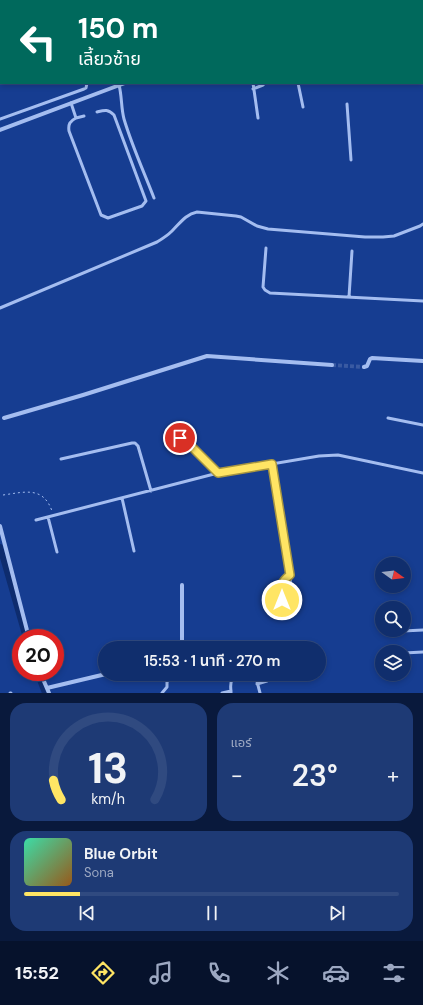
<!DOCTYPE html>
<html lang="th">
<head>
<meta charset="utf-8">
<style>
  :root { --surface:#102e6d; --page:#1e3a75; --text:#f1f3f6; --muted:#9ca8c2; --line:#304a80; --accent:#ffe564 }
  body { margin:0; font-family:"DM Sans","Noto Sans Thai",sans-serif; background:var(--page); color:var(--text); height:100vh; display:flex; flex-direction:column; font-size:15px; white-space:nowrap }
  * { box-sizing:border-box; margin:0 }
  p { font-size:13px; color:var(--muted) }
  .icon { flex:none; width:22px; height:22px; fill:none; stroke:currentColor; stroke-width:2; stroke-linecap:round; stroke-linejoin:round }
  .map { position:relative; height:693px; overflow:hidden }
  .side { display:flex; flex-direction:column; gap:10px; padding:10px; background:#09193c; flex:1 }
  .side>* { flex:none }
  .banner { position:absolute; left:0px; top:0px; width:423px; height:84px; box-shadow:0 2px 6px #0003,0 0 0 1px var(--line); background:#00695c; color:#fff; overflow:hidden }
  .needle { width:26px; rotate:104deg }
  .controls { position:absolute; left:375px; top:557px; display:grid; gap:8px }
  .controls a { display:grid; place-items:center; width:36px; height:36px; border-radius:50%; background:var(--surface); box-shadow:0 2px 6px #0003,0 0 0 1px var(--line); font-size:20px }
  .speed { position:absolute; left:12px; top:629px; display:flex; gap:8px; font-size:20px; font-weight:700; text-align:center }
  .speed>* { display:grid; place-content:center; width:52px; height:52px; border-radius:50%; background:var(--surface); box-shadow:0 2px 6px #0003,0 0 0 1px var(--line); line-height:1 }
  .speed .limit { border:6px solid #d22; background:#fff; color:#111 }
  .pin { position:absolute; display:grid; place-items:center; width:34px; height:34px; color:#fff; margin:-17px; border:2px solid #fff; border-radius:50%; box-shadow:0 1px 4px #0007 }
  .me { position:absolute; width:44px; margin:-22px; rotate:0deg; stroke-linejoin:round; filter:drop-shadow(0 0 3px #0008) }
  .turn { display:flex; align-items:center; gap:14px; height:84px; padding:0 12px; font-size:18px }
  .turn .icon { width:52px; height:52px; stroke-width:2.5 }
  .turn b { display:block; font-size:28px; line-height:34px }
  .big { font-size:30px; font-weight:600; line-height:1.1 }
  .side .widget { flex:1; display:flex; flex-direction:column; justify-content:center; gap:6px; min-width:0; padding:0 14px; border-radius:16px; background:var(--page) }
  .side .dial { align-items:center; gap:0 }
  .dial svg { height:104px; overflow:visible; fill:none; stroke:var(--line); stroke-width:7; stroke-linecap:round; text-anchor:middle }
  .dial text { fill:var(--text); stroke:none }
  .song { display:flex; align-items:center; gap:12px }
  .cover { width:48px; height:48px; border-radius:6px; background:linear-gradient(135deg,hsl(160 70% 55%),hsl(30 70% 35%)) }
  .played { height:4px; border-radius:2px; background:linear-gradient(90deg,var(--accent) 15%,var(--line) 15%) }
  .keys { display:flex; justify-content:space-around; direction:ltr }
  .heat { display:flex; justify-content:space-between; align-items:center; font-size:22px; direction:ltr }
  .side .tiles { flex:1; display:grid; gap:10px; grid-template-columns:1fr 1fr }
  .widget:last-child { grid-column:span 2 }
  .trip { position:absolute; left:98px; top:641px; width:228px; height:40px; border-radius:20px; background:var(--surface); box-shadow:0 2px 6px #0003,0 0 0 1px var(--line); font-weight:600; line-height:40px; text-align:center }
  .tabs { display:flex; height:64px; justify-content:space-around; align-items:center; background:#06122c; color:var(--muted) }
  .tabs .icon { width:28px; height:28px }
  .tabs .current { color:var(--accent) }
  .tabs b { font-size:18px; color:var(--text) }
  .map>svg:first-child { display:block }
  .lines { fill:none; stroke-linecap:round; stroke-linejoin:round }
  .canal { stroke:#0e2c6e; stroke-width:6 }
  .minor-tunnel { stroke:#395aa2; stroke-width:4; stroke-dasharray:4 2; stroke-linecap:butt }
  .path { stroke:#a4bdf0; stroke-width:1; stroke-dasharray:2 3; stroke-linecap:butt }
  .service { stroke:#a4bdf0; stroke-width:3 }
  .minor { stroke:#a4bdf0; stroke-width:4 }
  .route-casing { stroke:#a69541; stroke-width:10 }
  .route { stroke:#ffe564; stroke-width:7 }
</style>
</head>
<body>
<div class="map">
<svg width="423" height="693" viewBox="0 0 423 693">
  <rect width="100%" height="100%" fill="#163d91"/>
  <g class="lines">
    <path class="canal" d="M0,547L26,638
      M37,672L45,693"/>
    <path class="minor-tunnel" d="M332,365L364,367"/>
    <path class="path" d="M3,495C25,492 43,486 52,511"/>
    <path class="service" d="M306,0V1
      M382,0V1
      M0,21H1
      M253,83L258,118
      M298,83L303,107
      M119,85C122,96 121,108 124,119C132,146 144,172 154,198
      M253,89L263,85L265,83
      M71,103L76,118C70,121 68,124 69,131L101,215L108,218L142,206L146,201L114,115C108,109 105,110 97,112
      M347,104L351,160
      M76,118L84,116
      M0,119L84,89L86,88L87,83
      M266,248L263,287L265,290L270,293L423,301
      M349,297L352,251
      M0,308L157,242C162,239 168,235 172,231C180,223 186,214 197,212L236,216L241,217L257,226L268,229L365,237H383L394,236L420,226L423,224
      M388,418L423,425
      M179 442a6 6 0 1 1 12 0a6 6 0 1 1-12 0Z
      M190,445L218,473
      M61,459L132,443H135L138,446L151,491
      M272,464L293,598
      M122,498L134,551
      M48,517L57,552
      M36,520L218,473L319,456L338,455L423,473
      M283,610C282,595 277,584 289,575
      M403,631L423,630
      M404,653L423,652
      M255,674L260,693
      M257,684L267,681L269,678V674
      M231,691C230,684 231,678 236,674
      M10,693H11
      M162,693L167,687V682L175,674
      M222,693L231,691V693"/>
    <path class="minor" d="M374,0L375,1
      M422,48H423
      M0,130L125,83
      M364,367L367,366L370,359L372,358L423,361
      M4,418L83,395L207,356L332,365
      M0,526L29,638
      M182,648V585
      M40,672L49,693
      M47,688L106,674"/>
  </g>
  <g class="lines">
    <defs>
      <path id="route" d="M180,438L179,442L181,446L186,448L190,445L218,473L272,464L290,575C279,583 281,588 282,600"/>
    </defs>
    <use href="#route" class="route-casing"/>
    <use href="#route" class="route"/>
  </g>
</svg>
<div class="controls">
<a><svg class="needle" viewBox="-14 -14 28 28"><path d="M0-13l5 13h-10z" fill="#e53935"/><path d="M0 13l5-13h-10z" fill="#9ca8c2"/></svg></a>
<a><svg class="icon" aria-label="search" viewBox="0 0 24 24"><circle cx="10" cy="10" r="6"/><path d="M15 15l6 6"/></svg></a>
<a><svg class="icon" aria-label="layers" viewBox="0 0 24 24"><path d="M12 4l9 5-9 5-9-5zM3 14l9 5 9-5"/></svg></a>
</div>
<div class="speed"><div class="limit">20</div></div>
<div class="pin" style="left:180px;top:438px;background:#d93025"><svg class="icon" aria-label="arrive" viewBox="0 0 24 24"><path d="M6 21V4h12l-3 4 3 4H6"/></svg></div>
<svg class="me" style="left:282px;top:600px" viewBox="-20 -20 40 40"><circle r="17" fill="#ffe564" stroke="#fff" stroke-width="3"/><path d="M0-11L8 9 0 5-8 9z" fill="#fff"/></svg>
<div class="trip">15:53 · 1 นาที · 270 m</div>
<div class="banner">
<div class="turn"><svg class="icon" aria-label="left" viewBox="0 0 24 24"><path d="M17 20v-9H6M10 6l-5 5 5 5"/></svg><div><b>150 m</b>เลี้ยวซ้าย</div></div>
</div>
</div>
<section class="side">
<div class="tiles">
<div class="widget dial"><svg viewBox="0 0 100 80">
<path d="M14 69A42 42 0 1 1 86 69"/>
<path d="M14 69A42 42 0 0 1 8 54" stroke="#ffe564"/>
<text x="50" y="56" font-size="32" font-weight="700">13</text>
<text x="50" y="72" font-size="11">km/h</text>
</svg></div>
<div class="widget"><p>แอร์</p>
<div class="heat"><a>−</a><b class="big">23°</b><a>+</a></div>
</div>
<div class="widget">
<div class="song"><i class="cover"></i><div><b>Blue Orbit</b><p>Sona</p></div></div>
<div class="played"></div>
<div class="keys"><svg class="icon" aria-label="previous" viewBox="0 0 24 24"><path d="M18 5L8 12l10 7zM5 5v14"/></svg><svg class="icon" aria-label="pause" viewBox="0 0 24 24"><path d="M8 5v14M16 5v14"/></svg><svg class="icon" aria-label="next" viewBox="0 0 24 24"><path d="M6 5l10 7-10 7zM19 5v14"/></svg></div>
</div>
</div>
</section>
<nav class="tabs">
<b>15:52</b>
<svg class="icon current" aria-label="directions" viewBox="0 0 24 24"><path d="M12 3l9 9-9 9-9-9zM9 14v-3h6M13 9l2 2-2 2"/></svg>
<svg class="icon" aria-label="music" viewBox="0 0 24 24"><path d="M9 18V5l10-2v13"/><circle cx="6" cy="18" r="3"/><circle cx="16" cy="16" r="3"/></svg>
<svg class="icon" aria-label="phone" viewBox="0 0 24 24"><path d="M5 4h4l2 5-3 2q2 4 5 5l2-3 5 2v4C11 20 4 13 5 4z"/></svg>
<svg class="icon" aria-label="climate" viewBox="0 0 24 24"><path d="M12 3v18M4 7l16 10M4 17L20 7"/></svg>
<svg class="icon" aria-label="car" viewBox="0 0 24 24"><path d="M5 17H2v-5l4-1 3-4h7l3 4 3 1v5h-3M9 17h6M6 11h13"/><circle cx="7" cy="17" r="2"/><circle cx="17" cy="17" r="2"/></svg>
<svg class="icon" aria-label="filters" viewBox="0 0 24 24"><path d="M4 7h16M4 17h16"/><circle cx="9" cy="7" r="2"/><circle cx="15" cy="17" r="2"/></svg>
</nav>
</body>
</html>
